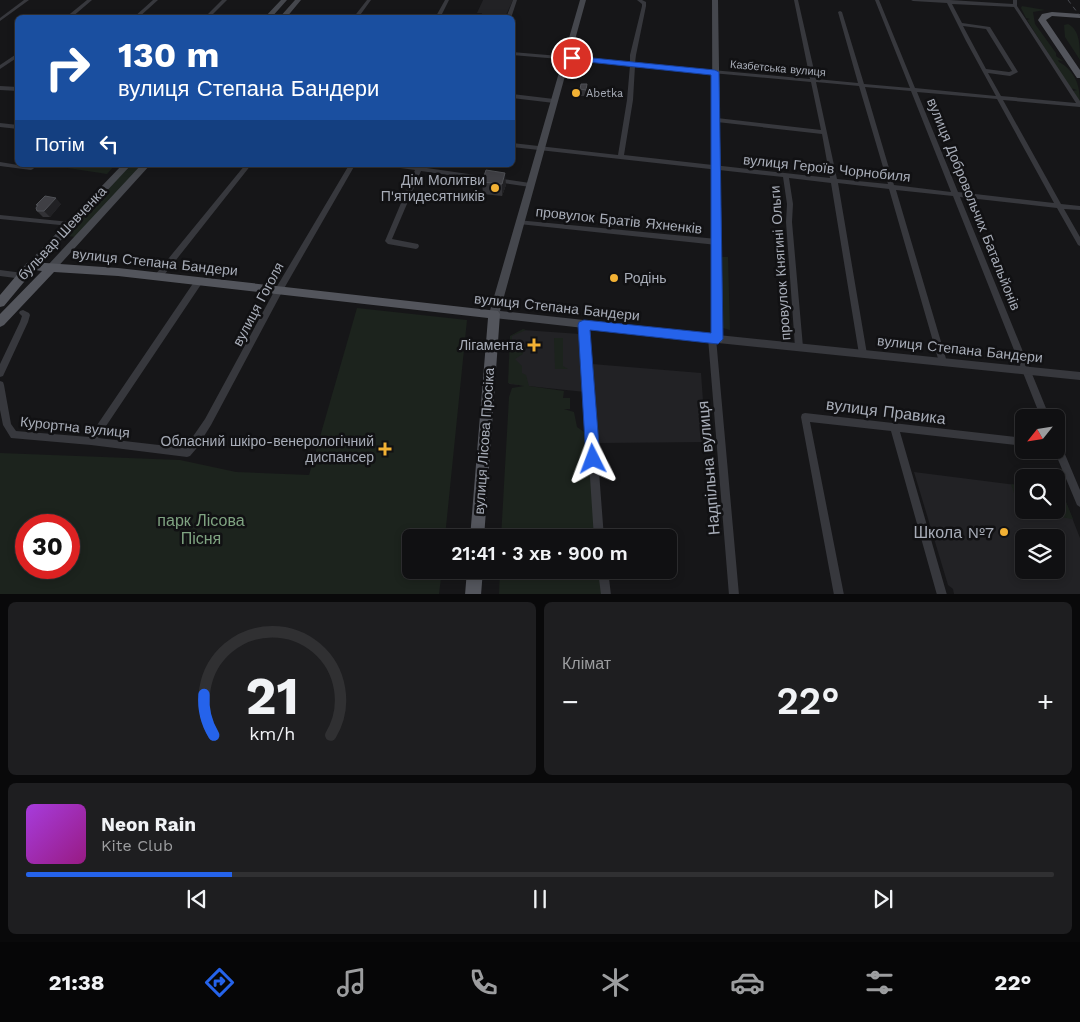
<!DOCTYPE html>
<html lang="uk">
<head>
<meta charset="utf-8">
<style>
  :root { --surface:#101012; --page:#1e1e20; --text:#f1f3f6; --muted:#9c9d9f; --line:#303032; --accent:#2563eb }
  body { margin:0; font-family:"Work Sans",sans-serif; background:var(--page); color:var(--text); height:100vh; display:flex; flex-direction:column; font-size:19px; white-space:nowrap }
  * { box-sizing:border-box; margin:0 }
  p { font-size:16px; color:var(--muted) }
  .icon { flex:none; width:28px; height:28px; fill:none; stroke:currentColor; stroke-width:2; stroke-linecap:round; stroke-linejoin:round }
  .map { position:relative; height:594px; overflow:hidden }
  .panel { display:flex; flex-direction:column; gap:8px; padding:8px; background:#09090a; flex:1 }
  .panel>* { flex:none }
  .hud { position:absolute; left:15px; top:15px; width:500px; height:152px; border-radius:8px; box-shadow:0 2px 8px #0003,0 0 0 1px var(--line); background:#1a4fa0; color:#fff; overflow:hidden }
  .needle { width:32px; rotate:240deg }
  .buttons { position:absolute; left:1015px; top:409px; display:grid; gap:10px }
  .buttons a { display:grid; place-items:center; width:50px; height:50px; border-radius:8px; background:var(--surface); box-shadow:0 2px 8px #0003,0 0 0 1px var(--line); font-size:25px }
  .speed { position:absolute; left:15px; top:514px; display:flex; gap:10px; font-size:25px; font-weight:700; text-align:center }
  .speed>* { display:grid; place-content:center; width:65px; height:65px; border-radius:50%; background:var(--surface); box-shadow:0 2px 8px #0003,0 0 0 1px var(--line); line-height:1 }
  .speed .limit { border:8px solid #d22; background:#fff; color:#111 }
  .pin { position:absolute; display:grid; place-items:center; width:42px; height:42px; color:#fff; margin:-21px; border:2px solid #fff; border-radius:50%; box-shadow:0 1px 5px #0007 }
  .me { position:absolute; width:55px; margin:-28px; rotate:357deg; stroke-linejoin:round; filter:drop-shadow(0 0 4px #0008) }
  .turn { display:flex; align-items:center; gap:18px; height:105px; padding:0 20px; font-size:22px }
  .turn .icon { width:65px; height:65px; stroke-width:2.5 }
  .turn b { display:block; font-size:35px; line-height:42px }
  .then { display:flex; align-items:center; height:48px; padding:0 20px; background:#0003; gap:10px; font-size:19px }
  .big { font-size:38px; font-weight:600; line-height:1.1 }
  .panel .tile { flex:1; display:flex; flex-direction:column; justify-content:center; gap:8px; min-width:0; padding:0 18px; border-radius:8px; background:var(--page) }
  .panel .dial { align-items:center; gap:0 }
  .dial svg { height:130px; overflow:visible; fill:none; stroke:var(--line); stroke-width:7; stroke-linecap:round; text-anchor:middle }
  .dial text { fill:var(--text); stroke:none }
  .song { display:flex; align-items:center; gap:15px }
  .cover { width:60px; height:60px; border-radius:8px; background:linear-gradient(135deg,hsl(280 70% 55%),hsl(310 70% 35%)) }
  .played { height:5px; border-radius:2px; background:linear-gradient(90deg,var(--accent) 20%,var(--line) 20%) }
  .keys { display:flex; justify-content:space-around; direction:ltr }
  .heat { display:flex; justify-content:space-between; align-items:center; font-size:28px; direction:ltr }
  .panel .tiles { flex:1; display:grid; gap:8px; grid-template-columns:1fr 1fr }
  .tile:last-child { grid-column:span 2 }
  .trip { position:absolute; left:402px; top:529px; width:275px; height:50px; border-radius:8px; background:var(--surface); box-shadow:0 2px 8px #0003,0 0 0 1px var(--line); font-weight:600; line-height:50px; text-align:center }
  .menu { display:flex; height:80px; justify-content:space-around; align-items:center; background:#060607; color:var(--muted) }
  .menu .icon { width:35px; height:35px }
  .menu .selected { color:var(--accent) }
  .menu b { font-size:22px; color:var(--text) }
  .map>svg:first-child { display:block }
  .built { fill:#222225; fill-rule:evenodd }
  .green { fill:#1c231d; fill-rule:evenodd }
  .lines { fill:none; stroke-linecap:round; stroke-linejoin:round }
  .minor { fill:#37383d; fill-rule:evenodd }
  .tertiary { fill:#37383d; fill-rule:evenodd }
  .secondary { fill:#45474d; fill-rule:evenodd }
  .primary { fill:#53555c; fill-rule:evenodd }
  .rail { stroke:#4a4c52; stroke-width:1; stroke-dasharray:4.5 4; stroke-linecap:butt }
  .wall { fill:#323236 }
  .shaded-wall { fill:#212124 }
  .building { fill:#3f3f44; stroke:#4f5156 }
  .route { fill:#2563eb; stroke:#184099 }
  .poi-dot { fill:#f2b134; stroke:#111113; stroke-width:2 }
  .labels { text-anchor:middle; stroke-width:5; stroke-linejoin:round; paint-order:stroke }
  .far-street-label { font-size:11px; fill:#a8adb8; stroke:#111113 }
  .far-poi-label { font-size:11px; fill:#a8adb8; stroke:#111113; text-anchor:start }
  .street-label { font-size:14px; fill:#a8adb8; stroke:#111113 }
  .poi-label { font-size:14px; fill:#a8adb8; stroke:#111113; text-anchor:end }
  .near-street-label { font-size:16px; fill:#a8adb8; stroke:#111113 }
  .near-park-label { font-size:16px; fill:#7fa381; stroke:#111113 }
  .near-poi-label { font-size:16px; fill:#a8adb8; stroke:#111113; text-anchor:end }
</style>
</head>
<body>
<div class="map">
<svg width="1080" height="595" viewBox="0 0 1080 595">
  <rect width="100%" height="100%" fill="#161618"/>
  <path class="built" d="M483,0H513L505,17L481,16L482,13H477Z
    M523,330L580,334L585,392L509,384L511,336Z
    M592,364L701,373L706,442L599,443Z
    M914,472L1024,486V510H1056V491L1062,492L1080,538V594H954L953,589L948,585ZM1024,538H1056V570H1024Z"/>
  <path class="green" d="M1022,6L1045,10L1033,12L1035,24L1056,53V56L1063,61L1058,60L1059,62C1075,71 1080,85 1080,102L1073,91L1077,90L1070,88L1027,20L1030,19L1026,18L1021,8Z
    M1068,24C1080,30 1080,46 1080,60L1065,37L1064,25Z
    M48,165H115L107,174Z
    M130,165H143L76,237L66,236Z
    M728,257L730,330L723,328L722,257Z
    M357,308L467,320L445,537L411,538V570H442L439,594H0V453L180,460L236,472L309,475ZM26,525H69V568H26Z
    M523,329L526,330L512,336V344L523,345V354L515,359L522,366V373L526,375L529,386L564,391L563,398H570V409H564L574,412L577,427L587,434L596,537L501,538L509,397L512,388L524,386L508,383L510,336Z
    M554,338H563V366L568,369H555Z
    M1011,484L1024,486V510H1056V491L1062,492L1073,519L1020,511Z
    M500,570H600L602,594L499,595Z"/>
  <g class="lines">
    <path class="minor" d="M24,0H29L0,21V18Z
      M87,0H92L71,18H65Z
      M153,0H158L138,18H133Z
      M222,0H227L209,18H204Z
      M367,0H371L358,18H353Z
      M445,0H449L440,18H435Z
      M513,0H517L511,18H506Z
      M637,0H642L646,2V6L636,55L635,63L810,79L794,0H798L816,79L858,83L838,12L840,11L842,12L864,84L910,88L875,0H879L915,88L996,96L966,41L947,3L913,1L911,0H950L1013,4V0H1017V6L1080,101V107L1003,100L1061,204L1080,206V210L1064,209L1080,237V246L1078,245L1057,208L960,197L1050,418H1041L953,196L896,190L947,362L946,364L943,365L940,364L939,362L889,189L838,183L867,354L866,356L863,357L860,356L859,354L831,183L789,178L793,204L792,222L803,347L802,349L799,350L796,349L795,347L786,222L787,204L783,177L512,147V143L618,155L627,100L630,65L512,55V52L630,62V55L642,6V4ZM952,4L1014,7L1076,103L1001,96L988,73L1010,76L1018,72L990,27L962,23ZM963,26L986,29L1012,71L1009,72L986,69ZM635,66L811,82L821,130L717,118L714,120L717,122L822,134L830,178L624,155L633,100ZM816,82L859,86L888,184L837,179ZM865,87L911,91L951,192L894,185ZM917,92L997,99L1054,203L958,192Z
      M18,53V57L0,69V65Z
      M0,86L18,87V91L0,90Z
      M512,94L554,99L557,101L554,103L512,98Z
      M0,123L18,125V129L0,127Z
      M0,162L18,165H37L33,169L31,170L0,166Z
      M245,165H251L161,279H155L154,277L155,275Z
      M349,165H355L282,292L211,425L196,449L190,456L187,457L91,445L11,438L3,425L0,410V381L3,382L4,385L11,424L16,431L89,437L196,279L199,278L203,281L202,283L98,438L185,448L205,419L276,288Z
      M390,165H406L530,183L533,185L530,187L421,171L392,239L418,244L419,246L418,248L416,249L388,244L385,241L415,170L393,167Z
      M0,215L70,222L73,224L70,226L0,219Z
      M517,220L717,239L720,242L717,245L519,224L516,222Z
      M0,270L23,273L27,276L23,279L0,276Z
      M23,310L29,313L30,315L28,322L3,376L0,377V364L20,322L22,316L19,313L20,311Z
      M584,322L587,323L588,325L604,538H594L580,325L581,323Z
      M712,335L715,336L716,338L739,595H729L708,338L709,336Z
      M805,413L1024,438V446L900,432L947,595H937L891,431L810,422L844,595H834L801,417L802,414Z
      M1056,439L1059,440L1080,490V507L1077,505L1054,450H1056Z
      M598,570H608L611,595H601Z"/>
    <path class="tertiary" d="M718,335L1080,372V380L718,343L715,342L713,339L715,336Z"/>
    <path class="secondary" d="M281,0H287L271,18H264Z
      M295,0H301L286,18H279Z
      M580,0H586L500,311L713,334L712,0H718L723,339L722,342L718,343L494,318L490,317L489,314Z
      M122,165H131L34,269H28L26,266L28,263Z
      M141,165H150L54,271H48L46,268L48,265Z"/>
    <path class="primary" d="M1052,12L1080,14V18L1052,16L1046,20L1080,70V78H1077L1038,20L1042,14Z
      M31,262L118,268L498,311L500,314L484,538H470L488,318L118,276L54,272L4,325L0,327V314L42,271L34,270L4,306L0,307V295L27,263Z
      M467,570H483L481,595H465Z"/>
    <path class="rail" d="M1068,0L1080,16"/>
  </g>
  <path class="wall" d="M580,89L587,90L586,96H580Z
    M486,170L506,185L502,196L483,194L482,182Z
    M61,204L50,217H43L37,211V206L36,205Z"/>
  <path class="shaded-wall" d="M505,173L506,185L502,196V184Z
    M56,198L61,204L50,217L44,211Z"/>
  <path class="building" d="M581,84H587L586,90L580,89Z
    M486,170L505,173L502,184L482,182Z
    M45,196L56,198L44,211H37L36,208L38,205H36Z"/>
  <path class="route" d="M572,56L715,70L719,72L723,339L718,344L590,330L600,459L598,463L593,465L588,463L586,459L578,325L579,322L584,320L711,333V75L569,60L568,58Z"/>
  <g class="poi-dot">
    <circle cx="576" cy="93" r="5"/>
    <circle cx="495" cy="188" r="5"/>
    <circle cx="614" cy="278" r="5"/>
    <path d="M531.5 337.5h5v5h5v5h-5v5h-5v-5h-5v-5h5z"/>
    <path d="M382.5 441.5h5v5h5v5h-5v5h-5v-5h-5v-5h5z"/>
    <circle cx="1004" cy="532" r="5"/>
  </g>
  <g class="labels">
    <g class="far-street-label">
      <text transform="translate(778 68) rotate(5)" y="4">Казбетська вулиця</text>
    </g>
    <g class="far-poi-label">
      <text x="586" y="97">Abetka</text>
    </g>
    <g class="street-label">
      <text transform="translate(827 168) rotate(6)" y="5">вулиця Героїв Чорнобиля</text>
      <text transform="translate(974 204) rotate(68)" y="5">вулиця Добровольчих Батальйонів</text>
      <text transform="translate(619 220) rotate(6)" y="5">провулок Братів Яхненків</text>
      <text transform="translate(62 233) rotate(-47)" y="5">бульвар Шевченка</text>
      <text transform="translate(155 262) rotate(6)" y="5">вулиця Степана Бандери</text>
      <text transform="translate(780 263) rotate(-94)" y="5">провулок Княгині Ольги</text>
      <text transform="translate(258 304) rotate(-62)" y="5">вулиця Гоголя</text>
      <text transform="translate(557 307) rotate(6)" y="5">вулиця Степана Бандери</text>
      <text transform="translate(960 349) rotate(6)" y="5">вулиця Степана Бандери</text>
      <text transform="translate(75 427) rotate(6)" y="5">Курортна вулиця</text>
      <text transform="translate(484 441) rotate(-86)" y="5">вулиця Лісова Просіка</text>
    </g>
    <g class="poi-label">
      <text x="485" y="185">Дім Молитви<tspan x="485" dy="16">П'ятидесятників</tspan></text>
      <text x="624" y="283" text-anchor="start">Родінь</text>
      <text x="523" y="350">Лігамента</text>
      <text x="374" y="446">Обласний шкіро-венерологічний<tspan x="374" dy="16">диспансер</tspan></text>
    </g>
    <g class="near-street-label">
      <text transform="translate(886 411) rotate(7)" y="6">вулиця Правика</text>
      <text transform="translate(708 468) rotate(-95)" y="6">Надпільна вулиця</text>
    </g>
    <g class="near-park-label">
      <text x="201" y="526">парк Лісова<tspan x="201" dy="18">Пісня</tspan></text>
    </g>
    <g class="near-poi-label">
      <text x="994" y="538">Школа №7</text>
    </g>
  </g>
</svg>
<div class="buttons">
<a><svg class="needle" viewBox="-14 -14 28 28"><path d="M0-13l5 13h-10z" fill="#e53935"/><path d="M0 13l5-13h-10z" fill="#9c9d9f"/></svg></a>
<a><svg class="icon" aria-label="search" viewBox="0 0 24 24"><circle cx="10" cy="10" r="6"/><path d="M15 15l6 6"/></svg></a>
<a><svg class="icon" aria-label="layers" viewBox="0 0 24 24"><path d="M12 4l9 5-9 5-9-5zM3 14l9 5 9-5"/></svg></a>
</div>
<div class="speed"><div class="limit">30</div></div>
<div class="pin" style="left:572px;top:58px;background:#d93025"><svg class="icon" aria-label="arrive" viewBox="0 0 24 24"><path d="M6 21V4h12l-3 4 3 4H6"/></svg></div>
<svg class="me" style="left:593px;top:459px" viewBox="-20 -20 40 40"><path d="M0-17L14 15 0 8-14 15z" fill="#2563eb" stroke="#fff" stroke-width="4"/></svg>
<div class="trip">21:41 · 3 хв · 900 m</div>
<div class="hud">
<div class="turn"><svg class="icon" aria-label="right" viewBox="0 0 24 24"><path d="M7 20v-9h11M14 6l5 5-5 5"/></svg><div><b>130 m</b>вулиця Степана Бандери</div></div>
<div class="then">Потім<svg class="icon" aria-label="left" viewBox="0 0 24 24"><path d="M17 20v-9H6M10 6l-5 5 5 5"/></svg></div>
</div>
</div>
<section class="panel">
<div class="tiles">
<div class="tile dial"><svg viewBox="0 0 100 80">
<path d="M14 69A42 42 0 1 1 86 69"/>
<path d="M14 69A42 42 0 0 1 8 44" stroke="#2563eb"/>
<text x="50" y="56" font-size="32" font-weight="700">21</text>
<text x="50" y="72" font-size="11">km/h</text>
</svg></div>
<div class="tile"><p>Клімат</p>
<div class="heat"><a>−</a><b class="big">22°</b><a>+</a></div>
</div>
<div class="tile">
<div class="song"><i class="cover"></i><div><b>Neon Rain</b><p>Kite Club</p></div></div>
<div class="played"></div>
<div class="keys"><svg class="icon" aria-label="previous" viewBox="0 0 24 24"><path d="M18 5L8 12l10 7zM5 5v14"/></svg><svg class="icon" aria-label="pause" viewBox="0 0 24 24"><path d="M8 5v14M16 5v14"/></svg><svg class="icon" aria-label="next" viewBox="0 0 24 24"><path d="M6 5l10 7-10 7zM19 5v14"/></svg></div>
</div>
</div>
</section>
<nav class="menu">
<b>21:38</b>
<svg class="icon selected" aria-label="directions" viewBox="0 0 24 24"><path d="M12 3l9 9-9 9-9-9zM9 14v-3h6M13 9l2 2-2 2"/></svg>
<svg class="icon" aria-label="music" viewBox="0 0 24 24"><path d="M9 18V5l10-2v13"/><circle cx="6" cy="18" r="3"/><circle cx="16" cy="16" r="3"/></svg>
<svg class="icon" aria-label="phone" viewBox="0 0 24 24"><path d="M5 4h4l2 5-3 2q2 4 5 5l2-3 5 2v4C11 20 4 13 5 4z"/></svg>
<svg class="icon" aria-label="climate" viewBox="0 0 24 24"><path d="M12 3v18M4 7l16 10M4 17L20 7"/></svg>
<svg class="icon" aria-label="car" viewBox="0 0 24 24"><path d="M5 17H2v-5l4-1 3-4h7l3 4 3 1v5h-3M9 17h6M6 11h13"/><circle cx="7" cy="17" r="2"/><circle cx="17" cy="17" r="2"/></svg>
<svg class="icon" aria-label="filters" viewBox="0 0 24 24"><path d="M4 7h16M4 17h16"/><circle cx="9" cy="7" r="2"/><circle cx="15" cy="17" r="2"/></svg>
<b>22°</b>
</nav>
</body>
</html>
